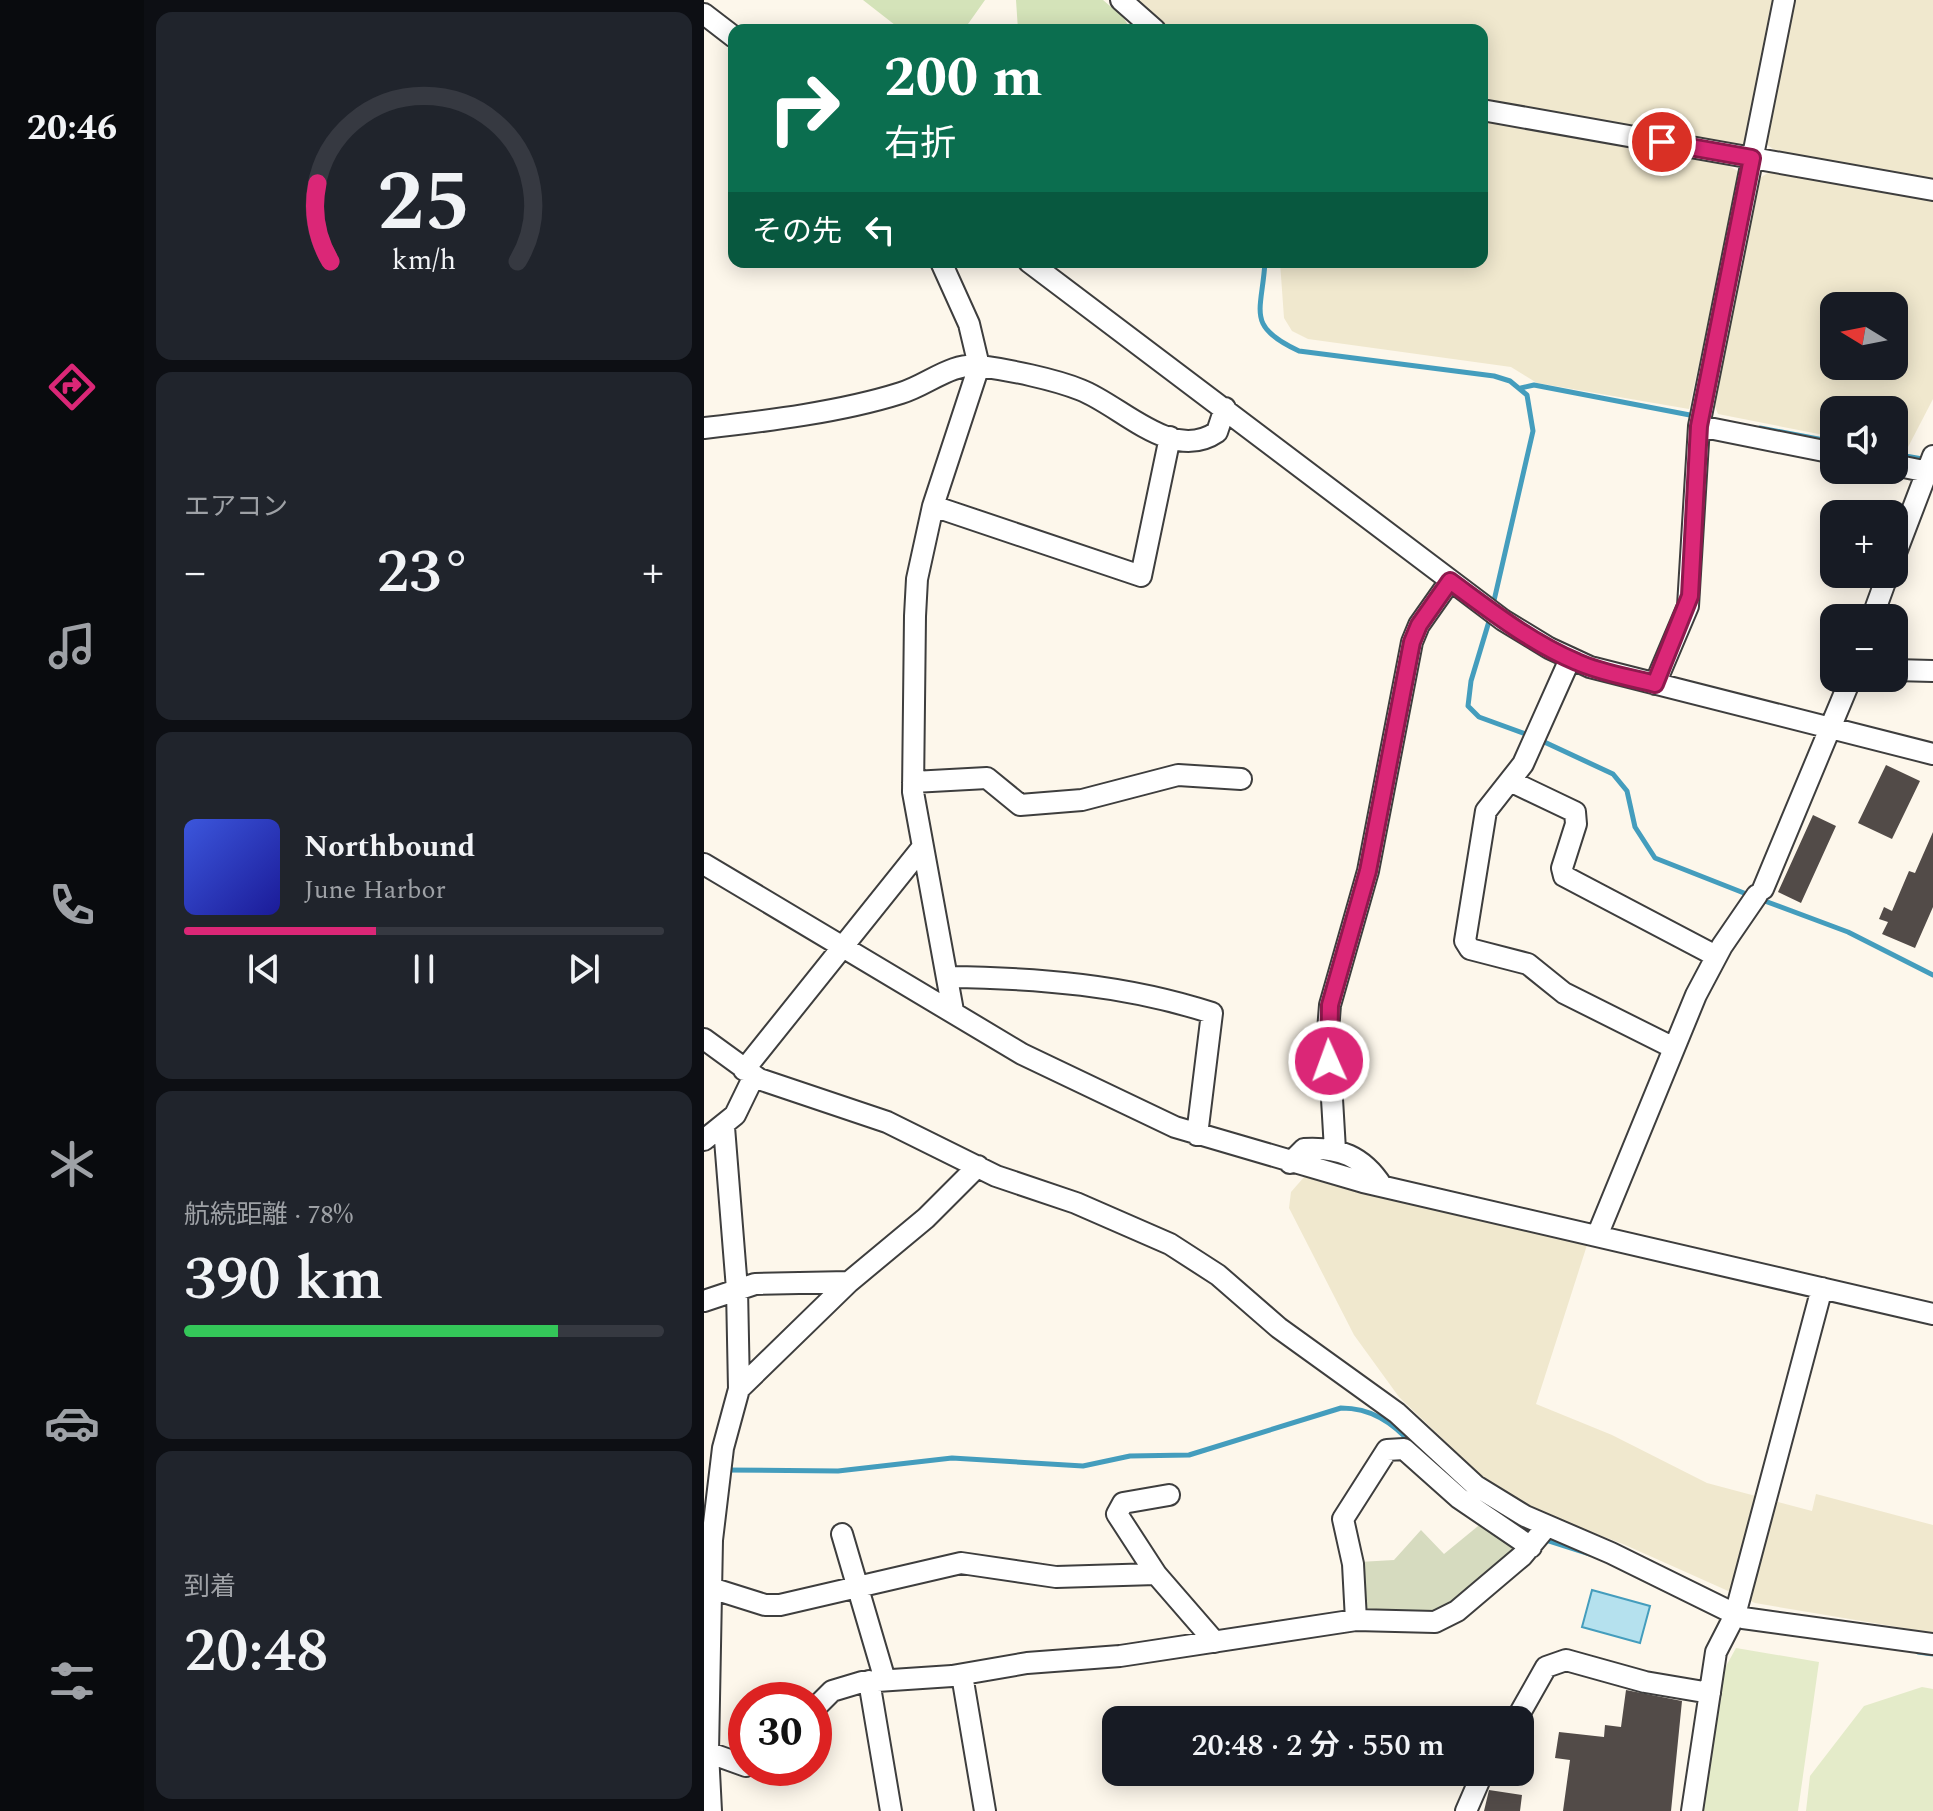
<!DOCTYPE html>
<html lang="ja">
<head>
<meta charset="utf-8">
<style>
  :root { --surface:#171b24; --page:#20242c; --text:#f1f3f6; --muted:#9ea1a6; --line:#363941; --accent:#db2777 }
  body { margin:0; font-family:Spectral,"Noto Sans JP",serif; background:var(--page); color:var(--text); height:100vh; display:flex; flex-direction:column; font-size:30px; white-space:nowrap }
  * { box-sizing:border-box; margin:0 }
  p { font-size:26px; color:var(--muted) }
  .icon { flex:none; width:44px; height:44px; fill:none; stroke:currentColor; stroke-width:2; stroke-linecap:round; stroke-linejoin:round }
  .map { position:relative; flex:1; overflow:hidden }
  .side { display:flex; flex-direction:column; gap:12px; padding:12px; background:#0d0f14; width:560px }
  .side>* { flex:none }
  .guide { position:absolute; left:24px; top:24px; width:760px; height:244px; border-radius:16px; box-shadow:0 4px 20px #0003; background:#0b6e4f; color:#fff; overflow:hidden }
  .needle { width:52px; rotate:280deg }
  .tools { position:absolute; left:1116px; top:292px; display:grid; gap:16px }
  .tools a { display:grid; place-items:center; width:88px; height:88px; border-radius:16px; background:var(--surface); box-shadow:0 4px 20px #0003; font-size:40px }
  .speed { position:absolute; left:24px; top:1682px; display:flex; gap:16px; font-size:40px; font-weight:700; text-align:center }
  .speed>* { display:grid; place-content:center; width:104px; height:104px; border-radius:50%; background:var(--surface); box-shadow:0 4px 20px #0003; line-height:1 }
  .speed .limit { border:12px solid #d22; background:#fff; color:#111 }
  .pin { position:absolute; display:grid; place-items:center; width:68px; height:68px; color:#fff; margin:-34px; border:4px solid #fff; border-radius:50%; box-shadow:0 2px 8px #0007 }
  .me { position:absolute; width:88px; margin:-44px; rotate:358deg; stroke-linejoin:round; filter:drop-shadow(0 0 6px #0008) }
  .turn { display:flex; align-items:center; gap:28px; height:168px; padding:0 24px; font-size:36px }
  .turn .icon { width:104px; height:104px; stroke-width:2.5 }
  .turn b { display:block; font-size:56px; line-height:68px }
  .then { display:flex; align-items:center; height:76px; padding:0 24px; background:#0003; gap:16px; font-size:30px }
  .big { font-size:60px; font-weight:600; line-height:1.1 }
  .side .card { flex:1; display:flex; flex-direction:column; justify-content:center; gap:12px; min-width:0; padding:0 28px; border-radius:16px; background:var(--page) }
  .side .dial { align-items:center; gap:0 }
  .dial svg { height:208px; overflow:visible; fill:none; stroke:var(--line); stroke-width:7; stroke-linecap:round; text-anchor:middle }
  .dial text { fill:var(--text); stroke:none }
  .song { display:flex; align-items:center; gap:24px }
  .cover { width:96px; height:96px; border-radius:12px; background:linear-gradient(135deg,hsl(230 70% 55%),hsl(240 70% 35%)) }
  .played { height:8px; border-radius:4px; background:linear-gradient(90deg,var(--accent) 40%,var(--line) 40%) }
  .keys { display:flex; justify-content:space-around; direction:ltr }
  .heat { display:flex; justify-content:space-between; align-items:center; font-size:44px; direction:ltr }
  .charge { height:12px; border-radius:6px; background:linear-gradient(90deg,#34c759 78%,var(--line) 0) }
  .trip { position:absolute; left:398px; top:1706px; width:432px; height:80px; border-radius:16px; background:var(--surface); box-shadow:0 4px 20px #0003; font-weight:600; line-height:80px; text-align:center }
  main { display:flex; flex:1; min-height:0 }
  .tab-bar { display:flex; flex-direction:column; width:144px; justify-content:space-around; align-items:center; background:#090b0e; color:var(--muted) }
  .tab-bar .icon { width:56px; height:56px }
  .tab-bar .active { color:var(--accent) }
  .tab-bar b { font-size:36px; color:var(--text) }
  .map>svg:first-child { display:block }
  .farmland { fill:#f0e8ce; fill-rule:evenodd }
  .green { fill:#d4e3b9 }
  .cemetery { fill:#d6dbbf }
  .pitch { fill:#e4ebc9 }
  .water { fill:#b5e1ee; stroke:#449dbd; stroke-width:2 }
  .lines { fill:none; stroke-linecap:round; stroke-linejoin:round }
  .stream { stroke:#449dbd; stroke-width:5 }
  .building { fill:#524b48 }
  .minor-casing { stroke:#3e3e3e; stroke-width:24 }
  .minor { stroke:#fff; stroke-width:20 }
  .route-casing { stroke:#8e194d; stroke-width:20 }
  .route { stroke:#db2777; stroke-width:14 }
</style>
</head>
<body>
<main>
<nav class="tab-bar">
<b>20:46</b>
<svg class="icon active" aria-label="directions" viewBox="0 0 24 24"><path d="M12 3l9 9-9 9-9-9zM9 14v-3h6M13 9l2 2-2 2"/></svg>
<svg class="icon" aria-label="music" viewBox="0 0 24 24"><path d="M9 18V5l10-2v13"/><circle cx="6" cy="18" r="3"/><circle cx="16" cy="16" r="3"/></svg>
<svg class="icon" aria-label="phone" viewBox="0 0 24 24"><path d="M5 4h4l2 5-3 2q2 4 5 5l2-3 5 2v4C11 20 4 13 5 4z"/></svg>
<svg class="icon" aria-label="climate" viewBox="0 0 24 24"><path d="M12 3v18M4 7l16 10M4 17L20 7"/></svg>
<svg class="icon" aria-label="car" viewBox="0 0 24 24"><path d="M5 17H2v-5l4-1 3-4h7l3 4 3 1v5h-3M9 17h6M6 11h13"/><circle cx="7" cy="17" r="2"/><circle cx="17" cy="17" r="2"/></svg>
<svg class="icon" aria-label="filters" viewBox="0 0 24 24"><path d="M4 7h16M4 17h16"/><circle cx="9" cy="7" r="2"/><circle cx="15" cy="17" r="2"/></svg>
</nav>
<section class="side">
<div class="card dial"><svg viewBox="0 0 100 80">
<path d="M14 69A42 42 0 1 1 86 69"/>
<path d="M14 69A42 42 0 0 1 9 39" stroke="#db2777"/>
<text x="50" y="56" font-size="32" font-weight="700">25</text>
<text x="50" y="72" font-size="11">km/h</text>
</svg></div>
<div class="card"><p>エアコン</p>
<div class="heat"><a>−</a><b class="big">23°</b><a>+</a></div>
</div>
<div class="card">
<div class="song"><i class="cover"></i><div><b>Northbound</b><p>June Harbor</p></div></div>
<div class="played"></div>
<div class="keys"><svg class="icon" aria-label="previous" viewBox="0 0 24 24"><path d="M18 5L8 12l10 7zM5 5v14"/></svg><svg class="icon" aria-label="pause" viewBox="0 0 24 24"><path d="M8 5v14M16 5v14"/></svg><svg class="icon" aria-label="next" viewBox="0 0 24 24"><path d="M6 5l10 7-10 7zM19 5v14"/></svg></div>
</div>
<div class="card"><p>航続距離 · 78%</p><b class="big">390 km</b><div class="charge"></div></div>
<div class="card"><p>到着</p><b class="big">20:48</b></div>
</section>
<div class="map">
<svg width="1229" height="1811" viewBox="0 0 1229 1811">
  <rect width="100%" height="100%" fill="#fdf7eb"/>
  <path class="farmland" d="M429,0H1069L1043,147L778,109V30H461Z
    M1088,0H1229V181L1073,152L1061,143Z
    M778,120L1025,166L1037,173L985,409L833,383L807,367L604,339L588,331L580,318L576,262H778Z
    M1067,171L1229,198V399L1202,451L1190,449V410H1130V437L1014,414L1010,404L1054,179ZM1130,306H1190V366H1130Z
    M601,1176L884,1242L832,1404L908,1435L1003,1483L1108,1511L1112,1494L1229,1525V1633L1051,1603L919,1544L834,1512L788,1486L695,1397L650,1335L585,1208L587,1192Z"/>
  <path class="green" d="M159,0H286H281L264,24L191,25Z
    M312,0H399L419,17L427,30H385L376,25L355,30H314Z"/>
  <path class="cemetery" d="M779,1522L813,1547L739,1611L716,1616L658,1613L655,1562L690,1560L717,1530L740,1554Z"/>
  <path class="pitch" d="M1032,1648L1115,1662L1094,1811H998L1021,1668Z
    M1218,1687L1229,1689V1811H1102L1106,1776L1160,1706Z"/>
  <path class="water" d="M888,1590L946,1606L936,1643L878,1627Z"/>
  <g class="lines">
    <path class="stream" d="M561,262C558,312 541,326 595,351L790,376L806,381L823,395L829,431L789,605
      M817,388L830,385L991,416
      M1056,428L1130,442
      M1190,454L1224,460
      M786,618L767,681L764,706L775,717L827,736
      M836,740L909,774L923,791L931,827L951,858L1045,895
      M1058,900L1144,932L1229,975
      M20,1470L134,1471L248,1458L379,1466L426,1456L485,1455L637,1408C667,1408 688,1422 708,1444
      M781,1503L830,1534
      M839,1539L886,1554
      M1214,1652L1229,1654"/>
  </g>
  <path class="building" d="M1182,765L1216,781L1188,839L1154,823Z
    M1109,815L1132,826L1097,903L1074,892Z
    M1229,832V907L1211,948L1178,934L1184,922L1175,919L1180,907L1188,911L1205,871L1211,873Z
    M922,1690L978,1701L967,1811H859L866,1760L851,1758L855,1732L900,1737L901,1725L917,1727Z
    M785,1790L818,1795L816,1811H780Z"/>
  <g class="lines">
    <defs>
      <path id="minor" d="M417,0L451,30
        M0,14L30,37
        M778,110L1229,190
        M237,262L265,324L275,366L229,506L213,579L211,616L209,792L249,1011
        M325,262L799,620L845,648L886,667L1229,754
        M995,426L1130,453
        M0,428C63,421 137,412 197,393C224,385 247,362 276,366C305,370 350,379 377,390C418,406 468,463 513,432L521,408
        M1190,465L1229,473
        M229,506L437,576L466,437
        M1190,558L1229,456
        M1168,618L1184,574
        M866,659L819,764L782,811L761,941L766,949L824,964L860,993L968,1047
        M1190,670L1229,671
        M951,684L984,606L995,426L1080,0
        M806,781L871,812L872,824L858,868L860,876L1012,956
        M209,782L283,778L316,805L378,800L474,775L537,779
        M0,864L318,1054L471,1127L659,1182L1229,1314
        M1059,889L1147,678
        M245,977C334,978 422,985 508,1013L493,1135
        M0,1039L55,1079L183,1122L292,1176L372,1203L466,1244L514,1275L575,1328L693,1413L772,1486L821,1516L907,1553L1039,1618L1229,1644
        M40,1070L217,849
        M20,1127L33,1289L35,1389
        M0,1140L31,1115L50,1076
        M631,1150L624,1031L626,1005L664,871L708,642L715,625L746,581
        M586,1163L600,1149C635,1147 659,1156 678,1186
        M893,1236L992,995L1018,946L1053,895
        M0,1301L51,1284L145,1282
        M465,1495L419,1503L413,1514L452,1574L511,1642
        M138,1534L181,1680
        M7,1588L61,1605H76L257,1563L352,1577L452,1574
        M652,1620L649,1564L639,1519L683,1450L700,1449L755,1498L827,1547
        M258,1675L281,1811
        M165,1681L187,1811
        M110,1709L128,1691L158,1682L248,1676L323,1663L416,1656L652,1620L731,1622L753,1611L818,1556L843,1526
        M812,1720L842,1667L862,1660L941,1682L1006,1693
        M0,1751L42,1766
        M7,1811L4,1752L8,1540L19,1448L35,1389L145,1282L222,1218L274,1166
        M762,1811L779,1772
        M988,1811L1012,1652L1031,1615L1118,1288"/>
    </defs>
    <use href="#minor" class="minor-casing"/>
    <use href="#minor" class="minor"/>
  </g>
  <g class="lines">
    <defs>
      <path id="route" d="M625,1061L626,1005L664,871L708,642L715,625L746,581C787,611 826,642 873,662C897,673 925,677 951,684L986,596L995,426L1048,158L958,142"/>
    </defs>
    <use href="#route" class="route-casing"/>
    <use href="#route" class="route"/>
  </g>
</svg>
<div class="tools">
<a><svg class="needle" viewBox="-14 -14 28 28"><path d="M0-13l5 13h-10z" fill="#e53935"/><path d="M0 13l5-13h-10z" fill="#9ea1a6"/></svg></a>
<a><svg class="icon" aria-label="sound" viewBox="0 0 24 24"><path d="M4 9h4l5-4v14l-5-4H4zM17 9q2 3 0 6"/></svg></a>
<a>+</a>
<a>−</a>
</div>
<div class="speed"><div class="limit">30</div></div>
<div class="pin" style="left:958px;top:142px;background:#d93025"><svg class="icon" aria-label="arrive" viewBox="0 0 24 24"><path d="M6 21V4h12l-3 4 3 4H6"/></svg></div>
<svg class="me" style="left:625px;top:1061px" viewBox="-20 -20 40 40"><circle r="17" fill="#db2777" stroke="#fff" stroke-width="3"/><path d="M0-11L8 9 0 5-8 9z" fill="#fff"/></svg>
<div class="trip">20:48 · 2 分 · 550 m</div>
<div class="guide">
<div class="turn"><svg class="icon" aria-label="right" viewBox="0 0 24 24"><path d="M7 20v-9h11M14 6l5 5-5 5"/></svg><div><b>200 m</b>右折</div></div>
<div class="then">その先<svg class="icon" aria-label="left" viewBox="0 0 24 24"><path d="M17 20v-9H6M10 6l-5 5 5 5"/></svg></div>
</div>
</div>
</main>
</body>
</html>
